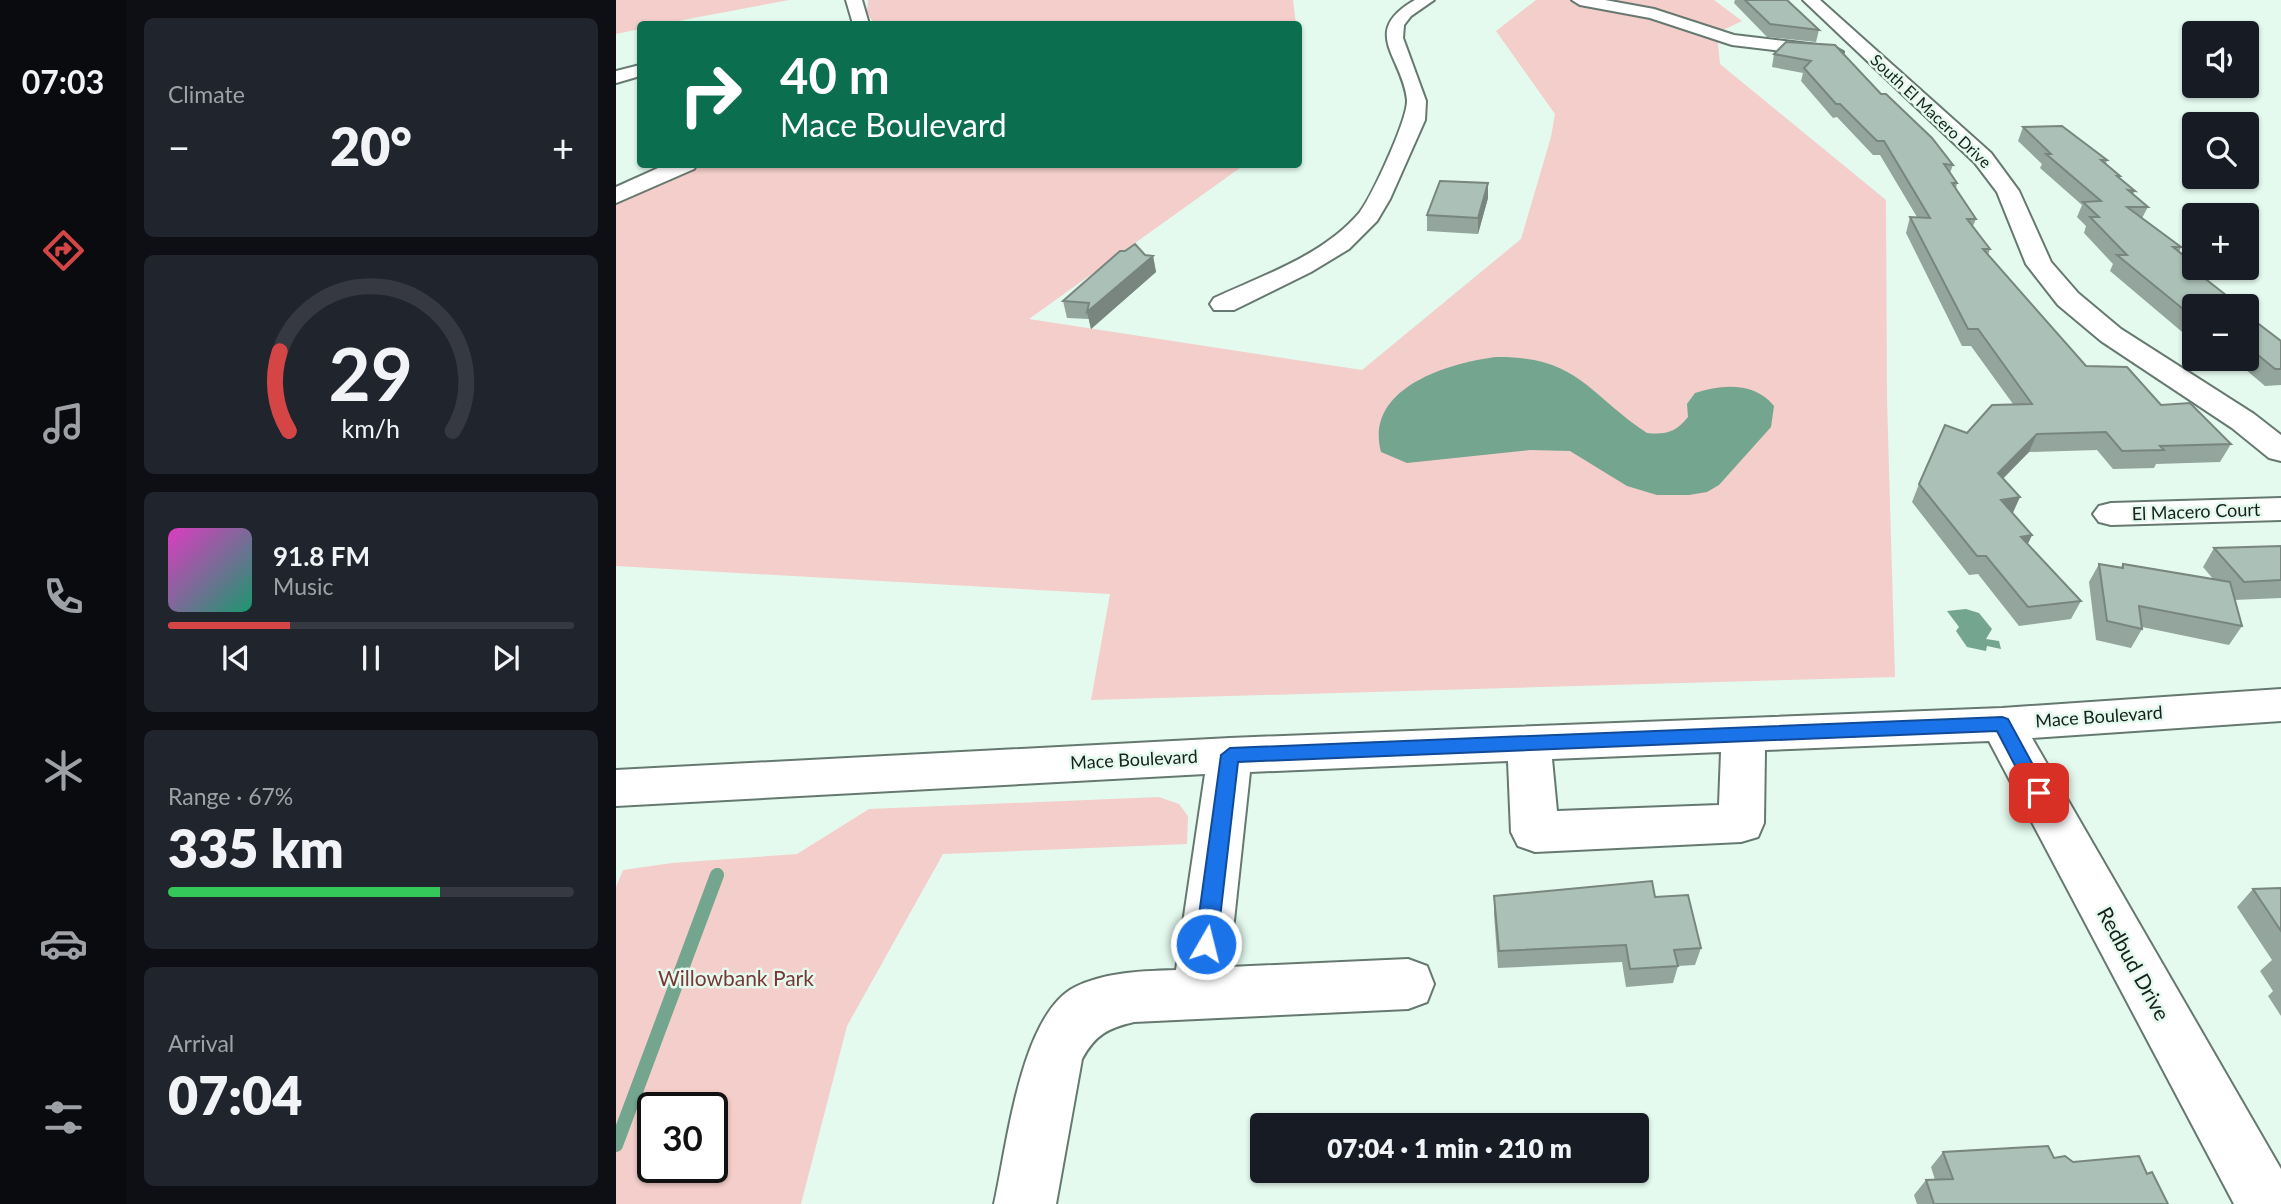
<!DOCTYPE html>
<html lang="en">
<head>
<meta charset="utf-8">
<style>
  :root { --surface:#171b24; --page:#20242c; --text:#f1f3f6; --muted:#9ea1a6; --line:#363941; --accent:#d54546 }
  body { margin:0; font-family:Lato,sans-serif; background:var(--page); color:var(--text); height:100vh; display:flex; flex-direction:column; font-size:26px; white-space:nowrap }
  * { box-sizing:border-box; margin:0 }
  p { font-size:23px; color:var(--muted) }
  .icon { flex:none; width:38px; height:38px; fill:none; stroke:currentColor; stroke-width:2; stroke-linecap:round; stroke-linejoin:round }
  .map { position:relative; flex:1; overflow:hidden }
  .sheet { display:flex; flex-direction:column; gap:18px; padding:18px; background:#0d0f14; width:490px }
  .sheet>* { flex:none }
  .guide { position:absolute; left:21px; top:21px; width:665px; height:147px; border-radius:7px; box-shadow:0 2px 5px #0004; background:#0b6e4f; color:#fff; overflow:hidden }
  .tools { position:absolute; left:1566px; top:21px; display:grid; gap:14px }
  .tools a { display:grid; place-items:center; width:77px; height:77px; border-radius:7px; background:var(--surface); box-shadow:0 2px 5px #0004; font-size:35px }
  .speed { position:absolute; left:21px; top:1092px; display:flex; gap:14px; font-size:35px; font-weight:700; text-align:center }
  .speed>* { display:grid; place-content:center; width:91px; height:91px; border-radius:50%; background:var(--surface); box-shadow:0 2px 5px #0004; line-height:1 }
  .speed .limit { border:4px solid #111; border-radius:10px; background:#fff; color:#111 }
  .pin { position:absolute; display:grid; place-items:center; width:60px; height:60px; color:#fff; margin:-30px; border-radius:14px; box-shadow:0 4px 10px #0006 }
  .me { position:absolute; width:77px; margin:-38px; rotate:8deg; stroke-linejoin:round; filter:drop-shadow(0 0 5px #0008) }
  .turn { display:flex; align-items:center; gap:24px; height:147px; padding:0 28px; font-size:32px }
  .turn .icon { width:91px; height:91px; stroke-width:2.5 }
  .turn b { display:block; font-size:49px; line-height:60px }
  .big { font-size:52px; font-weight:800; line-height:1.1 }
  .sheet .card { flex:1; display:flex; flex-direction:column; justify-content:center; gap:10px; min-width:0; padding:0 24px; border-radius:10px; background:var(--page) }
  .sheet .dial { align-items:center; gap:0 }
  .dial svg { height:182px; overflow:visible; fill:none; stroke:var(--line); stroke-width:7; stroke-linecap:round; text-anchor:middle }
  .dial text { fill:var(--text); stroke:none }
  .song { display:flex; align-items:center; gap:21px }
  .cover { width:84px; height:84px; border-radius:10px; background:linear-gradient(135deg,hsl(310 70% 55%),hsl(160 70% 35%)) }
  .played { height:7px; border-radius:4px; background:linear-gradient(90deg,var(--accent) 30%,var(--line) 30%) }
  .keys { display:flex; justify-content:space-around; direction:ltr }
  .heat { display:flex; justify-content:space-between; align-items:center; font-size:38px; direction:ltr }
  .charge { height:10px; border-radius:5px; background:linear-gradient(90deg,#34c759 67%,var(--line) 0) }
  .trip { position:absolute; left:634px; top:1113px; width:399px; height:70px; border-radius:7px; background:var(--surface); box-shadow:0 2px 5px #0004; font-weight:800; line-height:70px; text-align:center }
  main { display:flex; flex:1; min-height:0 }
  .tabs { display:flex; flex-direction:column; width:126px; justify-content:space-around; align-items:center; background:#090b0e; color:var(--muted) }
  .tabs .icon { width:49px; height:49px }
  .tabs .current { color:var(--accent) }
  .tabs b { font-size:32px; color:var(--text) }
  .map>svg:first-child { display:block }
  .green { fill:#f4ceca; fill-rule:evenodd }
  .water { fill:#74a58f }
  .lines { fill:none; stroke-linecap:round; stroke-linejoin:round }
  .stream-far1 { stroke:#74a58f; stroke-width:10 }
  .stream { stroke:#74a58f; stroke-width:14 }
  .minor-casing { stroke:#667970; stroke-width:4 }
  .minor { fill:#fff; fill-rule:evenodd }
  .wall { fill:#93a59d }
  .shaded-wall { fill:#78867f }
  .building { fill:#abc0b6; stroke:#78867f; stroke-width:2 }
  .route { fill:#1a73e8; stroke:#114b97; stroke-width:2 }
  .labels { text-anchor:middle; stroke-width:5; stroke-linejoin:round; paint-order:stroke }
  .far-street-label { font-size:16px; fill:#18201c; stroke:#e4faef }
  .street-label { font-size:18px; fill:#18201c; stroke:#e4faef }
  .near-street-label { font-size:21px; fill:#18201c; stroke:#e4faef }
  .near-park-label { font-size:21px; fill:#793735; stroke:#e4faef }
</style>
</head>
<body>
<main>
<nav class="tabs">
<b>07:03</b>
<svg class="icon current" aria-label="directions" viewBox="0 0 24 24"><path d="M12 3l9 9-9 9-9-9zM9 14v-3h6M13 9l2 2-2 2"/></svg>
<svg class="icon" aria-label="music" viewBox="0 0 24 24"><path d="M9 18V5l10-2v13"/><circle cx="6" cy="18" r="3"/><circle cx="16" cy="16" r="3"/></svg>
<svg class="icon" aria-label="phone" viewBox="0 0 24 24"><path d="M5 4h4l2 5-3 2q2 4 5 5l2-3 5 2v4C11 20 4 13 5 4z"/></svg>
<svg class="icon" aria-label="climate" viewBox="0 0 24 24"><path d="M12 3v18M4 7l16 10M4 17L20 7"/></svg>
<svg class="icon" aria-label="car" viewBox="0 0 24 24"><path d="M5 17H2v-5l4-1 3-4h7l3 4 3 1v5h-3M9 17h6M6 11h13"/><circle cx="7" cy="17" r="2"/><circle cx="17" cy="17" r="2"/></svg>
<svg class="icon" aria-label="filters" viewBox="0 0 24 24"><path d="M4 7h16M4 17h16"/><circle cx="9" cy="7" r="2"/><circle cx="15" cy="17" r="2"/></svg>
</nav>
<section class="sheet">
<div class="card"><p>Climate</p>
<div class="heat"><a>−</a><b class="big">20°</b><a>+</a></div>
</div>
<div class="card dial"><svg viewBox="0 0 100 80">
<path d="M14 69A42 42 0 1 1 86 69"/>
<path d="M14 69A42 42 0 0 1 10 34" stroke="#d54546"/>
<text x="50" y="56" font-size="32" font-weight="700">29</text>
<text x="50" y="72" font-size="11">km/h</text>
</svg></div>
<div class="card">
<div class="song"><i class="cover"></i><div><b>91.8 FM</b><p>Music</p></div></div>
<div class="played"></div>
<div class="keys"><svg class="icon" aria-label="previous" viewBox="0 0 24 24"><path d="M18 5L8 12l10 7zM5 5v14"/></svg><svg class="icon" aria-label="pause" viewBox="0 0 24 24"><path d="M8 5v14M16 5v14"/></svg><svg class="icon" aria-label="next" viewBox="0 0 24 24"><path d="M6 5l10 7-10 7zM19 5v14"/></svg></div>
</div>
<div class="card"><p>Range · 67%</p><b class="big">335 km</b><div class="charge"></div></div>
<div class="card"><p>Arrival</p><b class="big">07:04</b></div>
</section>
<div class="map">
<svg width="1665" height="1204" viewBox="0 0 1665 1204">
  <rect width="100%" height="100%" fill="#e4faef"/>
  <path class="green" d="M0,0H173L46,24H24V29L0,34Z
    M252,0H677L680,24H258L251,12Z
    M920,0H1098L1126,21L1101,33L1104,64L1270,200L1271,398L1279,677L475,700L494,594L0,566V204L86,165H628L413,319L746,370L905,239L935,137L939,114L880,31Z
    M543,797L563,804L572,816L571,844L327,854L231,1026L185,1204H0V887L7,870L56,863L181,854L253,809ZM37,1108H96V1167H37Z"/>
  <path class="water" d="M880,357C962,356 971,393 1031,433C1050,435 1060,432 1072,417L1071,404L1079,393C1106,384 1139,382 1158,406L1155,427L1103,485L1091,492L1073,495H1041L1011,486L954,451L914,450L791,463L765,452C748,388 832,363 880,357Z
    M1350,609L1363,613L1376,629L1370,639L1383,641L1385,649L1371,646L1370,651L1351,647L1340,631L1343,627L1331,611Z"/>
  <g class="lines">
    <path class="stream-far1" d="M101,877L102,873"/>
    <path class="stream" d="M0,1145L101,875"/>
    <defs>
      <path id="minor" d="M230,0H246L253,24H237Z
        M799,0H818L795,16L788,25L787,38L810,101L809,120L774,199L761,221L733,249L695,272L618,310H598L594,304L598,298C648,275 708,255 744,212C756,196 792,119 791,100C787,57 743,32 799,0Z
        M956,0H989L1038,9L1118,35L1218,47L1227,52L1218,57L1116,45L1034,18L964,5Z
        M1187,0H1204L1375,153L1403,191L1435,262L1462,293L1505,329L1638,414L1665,435V461L1653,458L1616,428L1485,341L1442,305L1410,264L1381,192L1359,163Z
        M24,65V76L0,83V71Z
        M51,164H81L78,169L0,203V187Z
        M1665,498V520L1495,525L1483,522L1477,514L1483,506L1495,503Z
        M1665,689V721L1416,738L1665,1169V1204H1618L1373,741L1149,750L1148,823L1142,837L1125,842L919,852L902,846L895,832L892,761L634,772L613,967L792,959L811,966L818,984L811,1002L792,1009L518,1022C492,1028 479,1035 466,1059L440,1204H378C391,1147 404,1015 459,987C490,972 527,971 560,970L589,774L0,806V770L614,738L1386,708ZM1105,752L1103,805L941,811L936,759Z"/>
    </defs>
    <use href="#minor" class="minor-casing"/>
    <use href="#minor" class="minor"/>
  </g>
  <path class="wall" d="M1119,0H1171L1203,30L1200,42L1151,37L1118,3Z
    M1170,42L1265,94L1337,165L1334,173L1341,183L1340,189L1360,219L1357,226L1374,249L1372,255L1470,366L1615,444L1604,462L1540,464L1538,468L1497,469L1481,450L1413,452L1387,479L1397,514L1416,535L1412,544L1465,601L1455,619L1403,626L1362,574L1353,575L1296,502L1303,484L1351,433L1397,404L1355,346H1346L1290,233L1294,217H1301L1264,155H1257L1221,117L1217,118L1185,81L1187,73L1156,67L1158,54Z
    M1407,127L1491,160L1490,164L1504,176L1503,178L1519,191L1517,194L1532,207L1526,218L1565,247L1563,252L1576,262L1574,267L1620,303L1619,305L1578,306V341L1565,331L1494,271L1497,264L1468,233L1470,226L1461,217L1466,205L1424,168L1426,164L1402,141Z
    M872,183V198L862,234L811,231V215Z
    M529,255L537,256L540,272L475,329L473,319L451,318L447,301Z
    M1631,315L1665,341V385L1649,386L1617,359H1631Z
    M1665,546V598L1618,600L1626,626L1613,645L1526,627V629L1515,648L1480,640L1473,582L1483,564L1505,567L1507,564L1598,580L1587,567L1598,548Z
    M1665,888V1016L1652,996L1657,991L1644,971L1656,960L1621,907L1637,889Z
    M878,896L1039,897L1085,948L1079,965L1062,966L1057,983L1010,987L1006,962L882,968L878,914Z
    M1327,1152L1438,1158L1457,1162L1531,1174L1552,1204H1301L1298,1195L1310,1180H1319L1315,1167Z"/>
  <path class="shaded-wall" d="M872,183V198L862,234V218Z
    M537,256L540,272L475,329L471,312Z
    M1421,434L1413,452L1374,491L1382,473Z
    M1404,497L1396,515L1385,500Z
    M1416,535L1407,553L1405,537Z"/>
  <path class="building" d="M1129,0H1171L1203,30L1154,24Z
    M1170,42L1219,45L1265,94H1270L1316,138L1337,165L1328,164L1341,183H1336L1360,219H1351L1374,249H1367L1470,366L1511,367L1545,405L1574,403L1615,444L1544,446L1548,450L1506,451L1490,432L1421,434L1382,473L1404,497L1385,500L1416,535L1405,537L1465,601L1412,607L1370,556H1361L1303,484L1329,425L1351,433L1376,405L1416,404L1362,329H1352L1294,217L1314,218L1268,141H1261L1224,104H1220L1188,68L1195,61L1158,54Z
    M1446,126L1491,160H1485L1504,176H1501L1519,191L1512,190L1532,207H1511L1565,247H1557L1576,262H1568L1620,303H1616L1620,306H1578V318L1501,255H1511L1474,217H1483L1467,202L1485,201L1430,154H1435L1407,127Z
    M824,181L872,183L862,218L811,215Z
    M519,244L529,255L537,256L471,312L473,303L447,301L504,251H509Z
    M1631,315L1665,341V369H1659L1631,346Z
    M1665,546V580L1628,582L1598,548Z
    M1483,564L1507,568V564L1614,582L1626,626L1523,606L1526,629L1491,621Z
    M1036,881L1039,897L1072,895L1085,948L1058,950L1062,966L1014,969L1010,945L883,951L878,896Z
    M1665,888V931L1637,889Z
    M1432,1146L1438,1158L1449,1156L1457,1162L1523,1156L1531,1174L1536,1172L1552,1204H1318L1310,1180L1337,1179L1327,1152Z"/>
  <path class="route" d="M1386,717L1392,719L1429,787L1432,793L1429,798H1416L1381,731L622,762L601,944L597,951L590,954L582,951L579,944L605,755L614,748Z"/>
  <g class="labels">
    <g class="far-street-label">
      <text transform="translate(1315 111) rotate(43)" y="6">South El Macero Drive</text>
    </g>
    <g class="street-label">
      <text transform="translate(1580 512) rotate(-2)" y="6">El Macero Court</text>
      <text transform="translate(1483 717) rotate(-4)" y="6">Mace Boulevard</text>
      <text transform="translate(518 760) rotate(-3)" y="6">Mace Boulevard</text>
    </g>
    <g class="near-street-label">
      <text transform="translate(1517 964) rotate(61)" y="7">Redbud Drive</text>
    </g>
    <g class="near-park-label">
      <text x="120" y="986">Willowbank Park</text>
    </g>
  </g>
</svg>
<div class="tools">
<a><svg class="icon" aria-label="sound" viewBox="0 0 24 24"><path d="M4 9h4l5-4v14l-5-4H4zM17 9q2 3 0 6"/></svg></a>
<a><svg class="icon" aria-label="search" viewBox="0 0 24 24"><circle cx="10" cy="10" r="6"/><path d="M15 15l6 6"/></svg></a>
<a>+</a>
<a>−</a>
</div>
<div class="speed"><div class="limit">30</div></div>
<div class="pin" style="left:1423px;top:793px;background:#d93025"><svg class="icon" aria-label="arrive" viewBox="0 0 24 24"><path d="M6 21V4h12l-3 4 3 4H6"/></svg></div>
<svg class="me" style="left:590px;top:944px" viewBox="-20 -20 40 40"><circle r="17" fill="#1a73e8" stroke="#fff" stroke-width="3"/><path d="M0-11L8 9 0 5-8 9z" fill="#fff"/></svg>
<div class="trip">07:04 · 1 min · 210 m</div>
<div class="guide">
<div class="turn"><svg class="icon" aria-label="right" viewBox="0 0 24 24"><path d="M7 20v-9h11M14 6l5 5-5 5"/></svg><div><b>40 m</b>Mace Boulevard</div></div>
</div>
</div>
</main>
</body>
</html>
